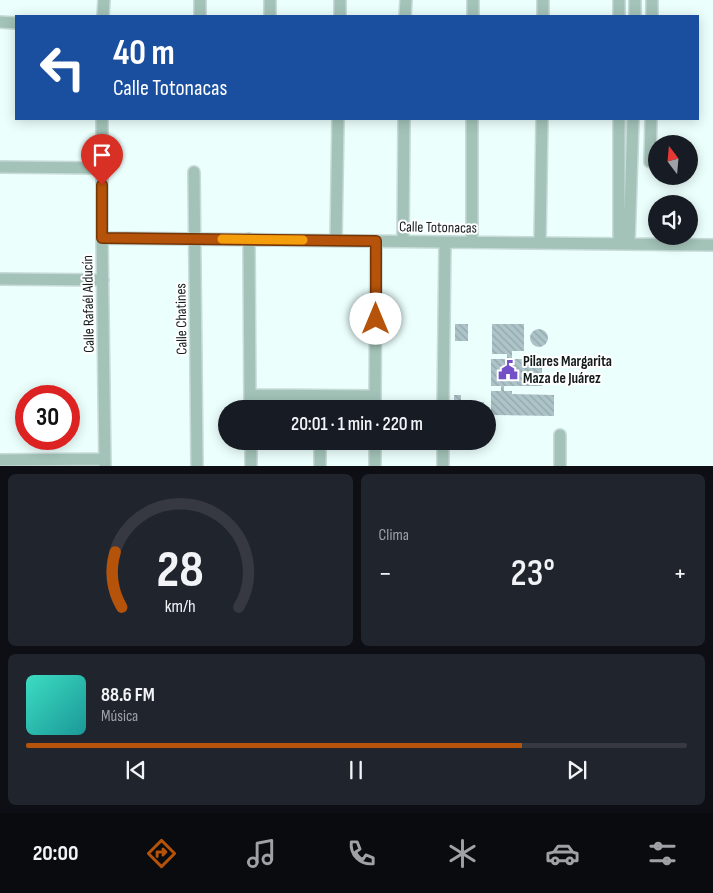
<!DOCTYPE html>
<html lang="es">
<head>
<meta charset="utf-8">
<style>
  :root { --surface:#171b24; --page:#20242c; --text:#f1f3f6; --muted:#9ea1a6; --line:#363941; --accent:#b45309 }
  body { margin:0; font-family:"Sofia Sans Condensed",sans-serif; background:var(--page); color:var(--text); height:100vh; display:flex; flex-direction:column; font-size:19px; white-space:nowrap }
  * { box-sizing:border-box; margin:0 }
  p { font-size:16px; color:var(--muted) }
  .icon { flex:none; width:28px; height:28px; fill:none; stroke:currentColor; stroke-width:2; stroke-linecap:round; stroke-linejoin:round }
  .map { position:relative; height:466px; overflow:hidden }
  .details { display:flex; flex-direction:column; gap:8px; padding:8px; background:#0d0f14; flex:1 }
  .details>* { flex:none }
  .hud { position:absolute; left:15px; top:15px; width:684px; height:105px; border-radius:0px; box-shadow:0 2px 12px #0003; background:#1a4fa0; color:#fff; overflow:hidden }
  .needle { width:32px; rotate:344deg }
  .fabs { position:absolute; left:648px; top:135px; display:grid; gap:10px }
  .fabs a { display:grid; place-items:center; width:50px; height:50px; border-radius:50%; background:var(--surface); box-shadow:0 2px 12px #0003; font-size:25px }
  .speed { position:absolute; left:15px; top:385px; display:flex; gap:10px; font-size:25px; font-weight:700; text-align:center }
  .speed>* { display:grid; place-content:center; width:65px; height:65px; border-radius:50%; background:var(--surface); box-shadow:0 2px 12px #0003; line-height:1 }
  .speed .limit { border:8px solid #d22; background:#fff; color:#111 }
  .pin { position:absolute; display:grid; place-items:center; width:42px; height:42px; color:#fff; margin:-51px -21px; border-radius:50% 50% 50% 0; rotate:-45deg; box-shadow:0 0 5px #0007 }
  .pin .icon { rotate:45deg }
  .me { position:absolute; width:55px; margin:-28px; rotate:0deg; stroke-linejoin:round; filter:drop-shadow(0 0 4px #0008) }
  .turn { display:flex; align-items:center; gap:18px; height:105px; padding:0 15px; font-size:22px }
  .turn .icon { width:65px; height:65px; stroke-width:2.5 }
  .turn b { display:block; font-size:35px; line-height:42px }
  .big { font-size:38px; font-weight:600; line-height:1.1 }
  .details .card { flex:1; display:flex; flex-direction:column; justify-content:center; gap:8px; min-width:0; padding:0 18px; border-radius:8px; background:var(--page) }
  .details .dial { align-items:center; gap:0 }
  .dial svg { height:130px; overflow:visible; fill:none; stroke:var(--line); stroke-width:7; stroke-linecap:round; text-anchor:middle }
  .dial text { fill:var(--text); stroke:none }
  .song { display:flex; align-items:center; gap:15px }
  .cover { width:60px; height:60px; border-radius:8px; background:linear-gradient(135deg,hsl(170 70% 55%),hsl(180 70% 35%)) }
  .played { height:5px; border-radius:2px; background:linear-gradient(90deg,var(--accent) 75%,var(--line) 75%) }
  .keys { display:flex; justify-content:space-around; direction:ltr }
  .heat { display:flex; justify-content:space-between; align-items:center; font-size:28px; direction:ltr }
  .details .tiles { flex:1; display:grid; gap:8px; grid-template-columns:1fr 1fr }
  .card:last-child { grid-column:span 2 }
  .trip { position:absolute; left:218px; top:400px; width:278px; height:50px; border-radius:25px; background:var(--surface); box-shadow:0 2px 12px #0003; font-weight:600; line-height:50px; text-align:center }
  .tab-bar { display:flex; height:80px; justify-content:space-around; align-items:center; background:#090b0e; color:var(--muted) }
  .tab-bar .icon { width:35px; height:35px }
  .tab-bar .on { color:var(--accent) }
  .tab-bar b { font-size:22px; color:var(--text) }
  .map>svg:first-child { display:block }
  .building { fill:url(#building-back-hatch) }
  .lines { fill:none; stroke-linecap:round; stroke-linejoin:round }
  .minor-casing { stroke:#c8dbd9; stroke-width:14 }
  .minor { stroke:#a3c3b8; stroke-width:11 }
  .route-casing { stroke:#753606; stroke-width:12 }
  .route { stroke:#b45309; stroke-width:9 }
  .slow { stroke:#f59e0b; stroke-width:9 }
  .labels { text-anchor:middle; stroke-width:4; stroke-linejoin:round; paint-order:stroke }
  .street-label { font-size:15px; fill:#131c1b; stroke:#fff }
  .poi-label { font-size:15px; font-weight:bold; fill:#131c1b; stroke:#fff; text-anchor:start }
</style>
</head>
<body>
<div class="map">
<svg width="713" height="466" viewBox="0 0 713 466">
  <defs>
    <pattern id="building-back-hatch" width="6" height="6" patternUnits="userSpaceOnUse" patternTransform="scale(1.25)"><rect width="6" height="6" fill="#acc3c8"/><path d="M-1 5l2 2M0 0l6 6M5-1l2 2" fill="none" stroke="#93a7ab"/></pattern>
  </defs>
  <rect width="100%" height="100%" fill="#ebfffd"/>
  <path class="building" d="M455,324H468V341H455Z
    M492,324H524V351H512V359H542V386H504V391H512V394L554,395V416L491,415V391H501V386H491V359H507V354H492Z
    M530 338a9 9 0 1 1 18 0a9 9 0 1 1-18 0Z
    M454,395H461V401L454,402Z
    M466,402H484V409H466Z"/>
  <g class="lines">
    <defs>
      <path id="minor" d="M103,16L104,0
        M200,16V0
        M270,16V0
        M340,16V0
        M405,16L406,0
        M473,16V0
        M543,16V0
        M619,16V0
        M635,16V0
        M652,16V0
        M0,22L16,23
        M102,119V238L105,466
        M650,162L651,119
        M0,167L102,168
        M194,172L197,466
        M102,238L713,245
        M249,239L250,409
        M336,241L338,119
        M403,241L404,119
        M472,242V119
        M540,243L542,119
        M619,244V119
        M629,244L633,119
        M0,279L103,280
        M250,395L375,396
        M320,396V409
        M375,409L376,241
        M443,409L445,242
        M251,441V466
        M320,441V466
        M0,460L104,459
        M375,466V441
        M443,466V441
        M560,466V435"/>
    </defs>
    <use href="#minor" class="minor-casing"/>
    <use href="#minor" class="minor"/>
  </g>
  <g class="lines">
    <defs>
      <path id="route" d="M102,185V238L376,241V319"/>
    </defs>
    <use href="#route" class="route-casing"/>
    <use href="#route" class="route"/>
    <path class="slow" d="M222,239L303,240"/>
  </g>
  <defs>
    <symbol id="civic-bare" viewBox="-9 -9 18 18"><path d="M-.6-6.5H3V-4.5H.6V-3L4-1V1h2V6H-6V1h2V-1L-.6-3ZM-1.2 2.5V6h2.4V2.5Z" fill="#734fc8" stroke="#fff" stroke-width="2.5" paint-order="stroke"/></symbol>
  </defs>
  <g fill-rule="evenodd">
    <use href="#civic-bare" x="494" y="356" width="28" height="28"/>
  </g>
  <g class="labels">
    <g class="street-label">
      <text transform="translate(438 227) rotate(1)" y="5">Calle Totonacas</text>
      <text transform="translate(88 304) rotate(-91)" y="5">Calle Rafaél Alducín</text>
      <text transform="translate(181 319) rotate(-91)" y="5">Calle Chatines</text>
    </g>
    <g class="poi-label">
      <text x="523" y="366">Pilares Margarita<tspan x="523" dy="17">Maza de Juárez</tspan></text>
    </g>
  </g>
</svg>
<div class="fabs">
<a><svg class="needle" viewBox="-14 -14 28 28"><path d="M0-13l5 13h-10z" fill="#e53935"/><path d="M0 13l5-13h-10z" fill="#9ea1a6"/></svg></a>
<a><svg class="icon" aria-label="sound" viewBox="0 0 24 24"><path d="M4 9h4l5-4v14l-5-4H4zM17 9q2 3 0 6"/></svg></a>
</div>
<div class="speed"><div class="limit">30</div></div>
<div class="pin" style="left:102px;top:185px;background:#d93025"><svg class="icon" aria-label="arrive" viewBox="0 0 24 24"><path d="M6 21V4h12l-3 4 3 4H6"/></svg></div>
<svg class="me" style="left:376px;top:319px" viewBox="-20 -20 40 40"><circle r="19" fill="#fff"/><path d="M0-13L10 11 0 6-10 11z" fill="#b45309"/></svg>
<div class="trip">20:01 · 1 min · 220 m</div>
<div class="hud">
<div class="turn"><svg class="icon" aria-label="left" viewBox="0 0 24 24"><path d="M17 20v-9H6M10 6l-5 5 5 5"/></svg><div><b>40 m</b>Calle Totonacas</div></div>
</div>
</div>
<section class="details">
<div class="tiles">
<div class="card dial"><svg viewBox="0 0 100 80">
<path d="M14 69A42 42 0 1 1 86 69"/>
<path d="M14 69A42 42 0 0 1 10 35" stroke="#b45309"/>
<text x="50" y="56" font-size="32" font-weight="700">28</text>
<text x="50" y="72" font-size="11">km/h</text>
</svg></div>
<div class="card"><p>Clima</p>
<div class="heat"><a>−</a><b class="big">23°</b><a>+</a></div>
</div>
<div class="card">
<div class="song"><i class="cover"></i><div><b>88.6 FM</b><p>Música</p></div></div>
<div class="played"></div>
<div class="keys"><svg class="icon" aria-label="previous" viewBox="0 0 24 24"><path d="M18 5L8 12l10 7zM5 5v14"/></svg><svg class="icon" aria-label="pause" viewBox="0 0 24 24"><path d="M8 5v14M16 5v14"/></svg><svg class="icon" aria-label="next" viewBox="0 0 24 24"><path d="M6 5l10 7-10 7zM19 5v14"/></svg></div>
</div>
</div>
</section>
<nav class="tab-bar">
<b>20:00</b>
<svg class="icon on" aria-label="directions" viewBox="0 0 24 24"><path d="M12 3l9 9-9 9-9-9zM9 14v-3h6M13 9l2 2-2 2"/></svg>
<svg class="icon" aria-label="music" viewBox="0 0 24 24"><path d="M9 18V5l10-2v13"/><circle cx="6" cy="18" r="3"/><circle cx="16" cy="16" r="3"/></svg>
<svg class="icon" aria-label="phone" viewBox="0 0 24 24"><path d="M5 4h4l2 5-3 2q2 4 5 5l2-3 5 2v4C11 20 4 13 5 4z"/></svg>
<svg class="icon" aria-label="climate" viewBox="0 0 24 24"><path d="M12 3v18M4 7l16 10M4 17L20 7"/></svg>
<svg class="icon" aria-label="car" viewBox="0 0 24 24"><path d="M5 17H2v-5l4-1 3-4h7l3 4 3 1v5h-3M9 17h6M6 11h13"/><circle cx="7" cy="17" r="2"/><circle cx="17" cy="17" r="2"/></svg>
<svg class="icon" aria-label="filters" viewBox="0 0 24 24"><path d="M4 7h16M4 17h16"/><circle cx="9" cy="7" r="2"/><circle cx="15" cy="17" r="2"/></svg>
</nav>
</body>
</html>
